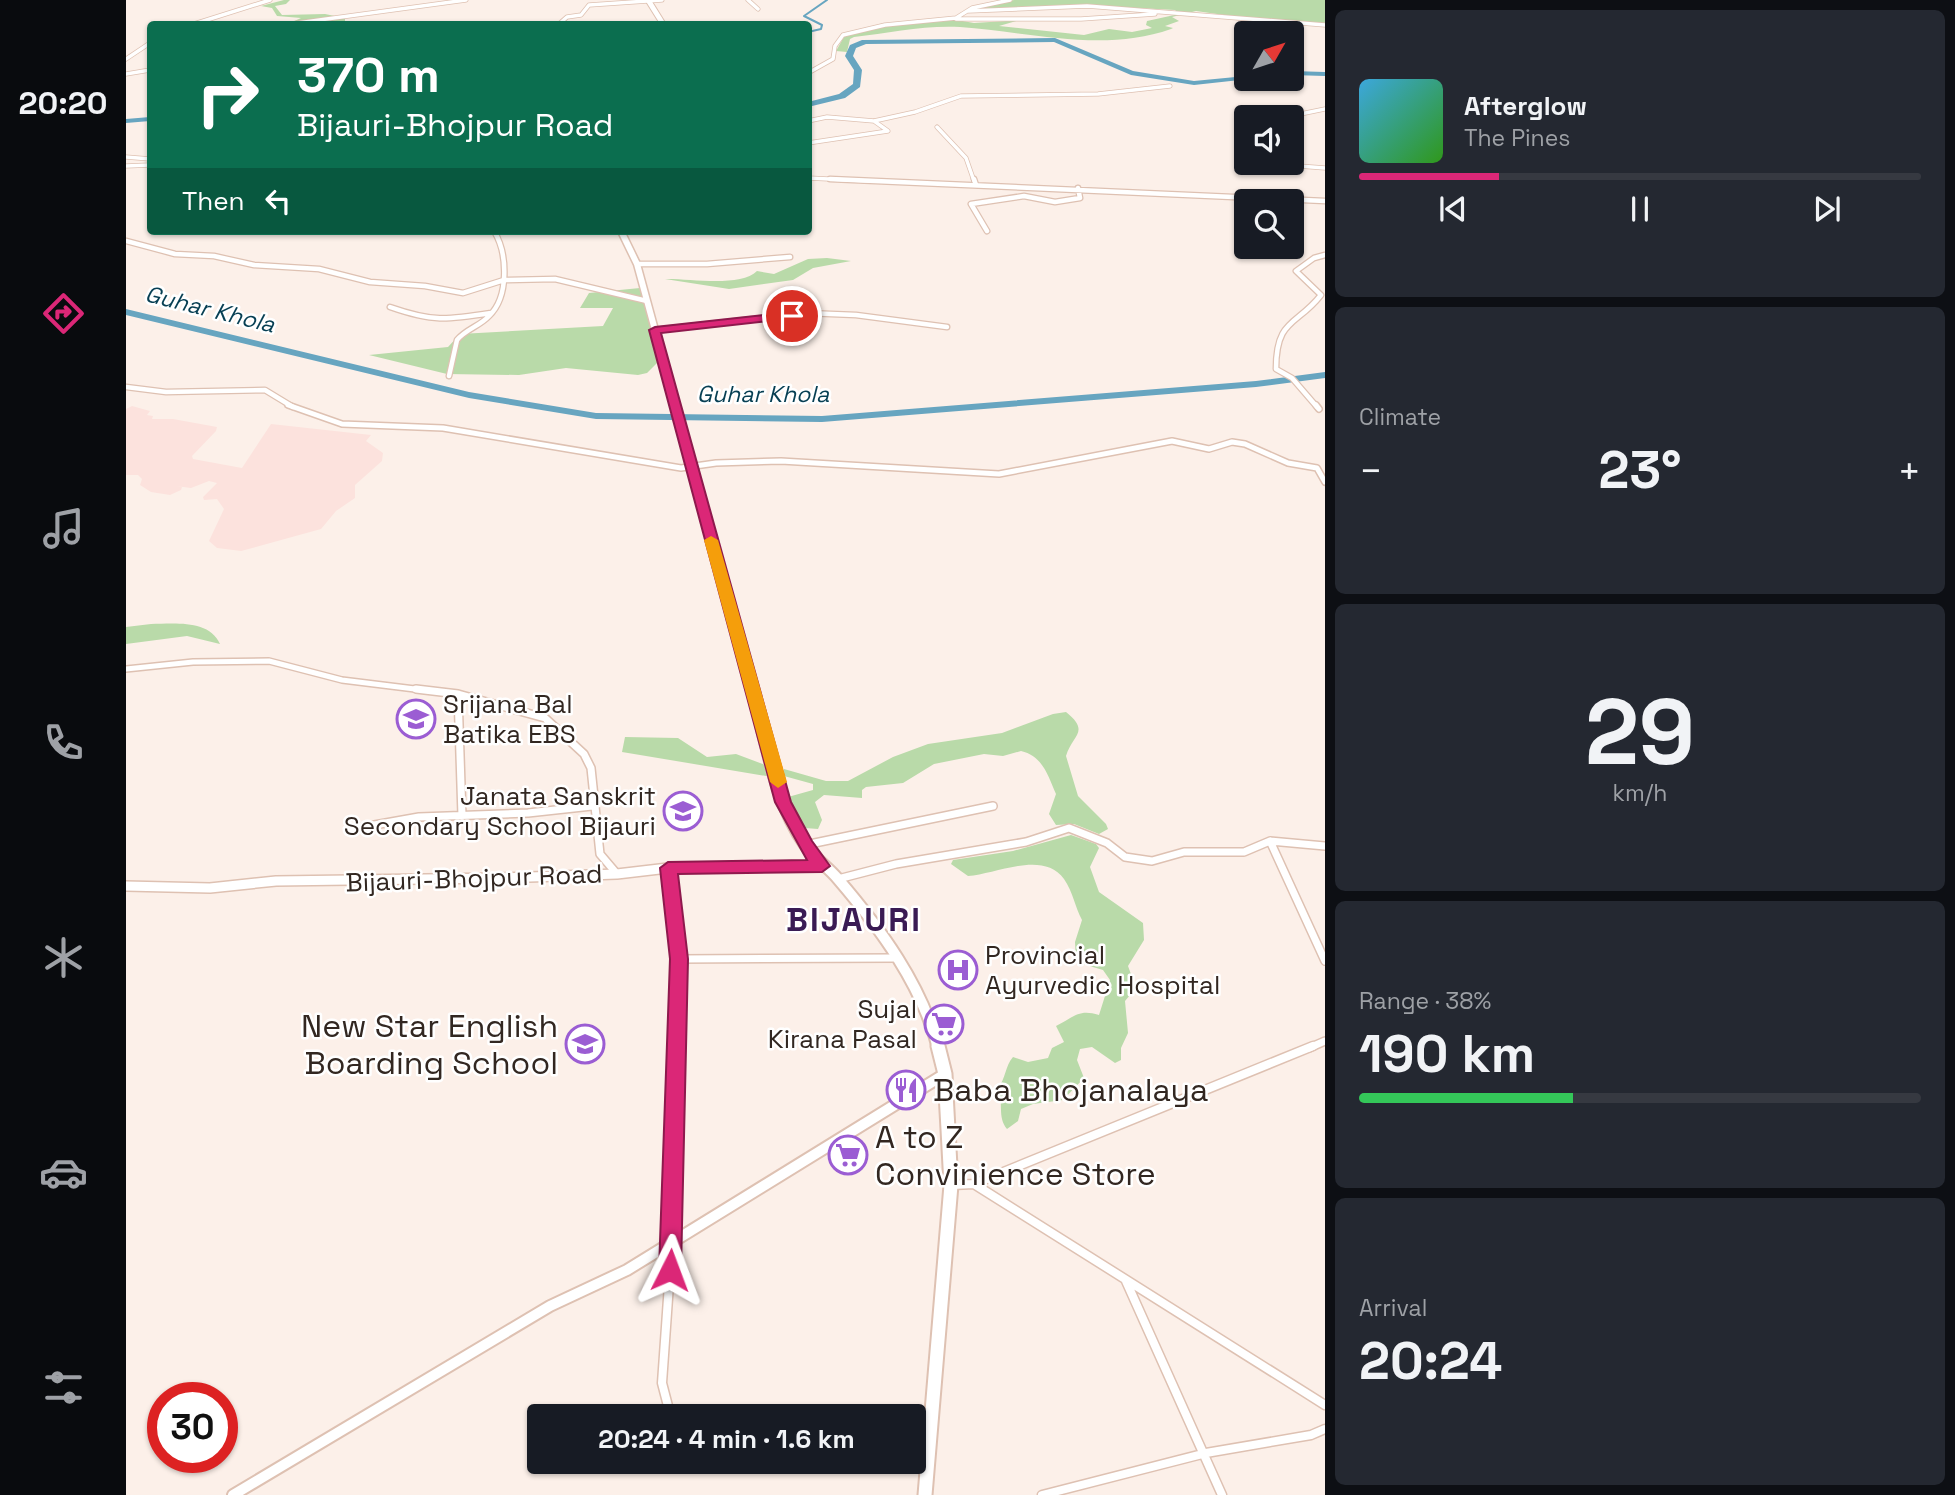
<!DOCTYPE html>
<html lang="en">
<head>
<meta charset="utf-8">
<style>
  :root { --surface:#171b24; --page:#242831; --text:#f1f3f6; --muted:#9ea1a6; --line:#363941; --accent:#db2777 }
  body { margin:0; font-family:"Space Grotesk",sans-serif; background:var(--page); color:var(--text); height:100vh; display:flex; flex-direction:column; font-size:26px; white-space:nowrap }
  * { box-sizing:border-box; margin:0 }
  p { font-size:23px; color:var(--muted) }
  .icon { flex:none; width:38px; height:38px; fill:none; stroke:currentColor; stroke-width:2; stroke-linecap:round; stroke-linejoin:round }
  .map { position:relative; flex:1; overflow:hidden }
  .details { display:flex; flex-direction:column; gap:10px; padding:10px; background:#0d0f14; width:630px }
  .details>* { flex:none }
  .hud { position:absolute; left:21px; top:21px; width:665px; height:214px; border-radius:7px; box-shadow:0 2px 5px #0004; background:#0b6e4f; color:#fff; overflow:hidden }
  .needle { width:46px; rotate:51deg }
  .controls { position:absolute; left:1108px; top:21px; display:grid; gap:14px }
  .controls a { display:grid; place-items:center; width:70px; height:70px; border-radius:7px; background:var(--surface); box-shadow:0 2px 5px #0004; font-size:35px }
  .speed { position:absolute; left:21px; top:1382px; display:flex; gap:14px; font-size:35px; font-weight:700; text-align:center }
  .speed>* { display:grid; place-content:center; width:91px; height:91px; border-radius:50%; background:var(--surface); box-shadow:0 2px 5px #0004; line-height:1 }
  .speed .limit { border:10px solid #d22; background:#fff; color:#111 }
  .pin { position:absolute; display:grid; place-items:center; width:60px; height:60px; color:#fff; margin:-30px; border:4px solid #fff; border-radius:50%; box-shadow:0 2px 7px #0007 }
  .me { position:absolute; width:77px; margin:-38px; rotate:3deg; stroke-linejoin:round; filter:drop-shadow(0 0 5px #0008) }
  .turn { display:flex; align-items:center; gap:24px; height:147px; padding:0 35px; font-size:32px }
  .turn .icon { width:91px; height:91px; stroke-width:2.5 }
  .turn b { display:block; font-size:49px; line-height:60px }
  .then { display:flex; align-items:center; height:66px; padding:0 35px; background:#0003; gap:14px; font-size:26px }
  .big { font-size:52px; font-weight:800; line-height:1.1 }
  .details .widget { flex:1; display:flex; flex-direction:column; justify-content:center; gap:10px; min-width:0; padding:0 24px; border-radius:10px; background:var(--page) }
  .details .dial { align-items:center; gap:0 }
  .dial b { font-size:91px; line-height:1 }
  .song { display:flex; align-items:center; gap:21px }
  .cover { width:84px; height:84px; border-radius:10px; background:linear-gradient(135deg,hsl(200 70% 55%),hsl(110 70% 35%)) }
  .played { height:7px; border-radius:4px; background:linear-gradient(90deg,var(--accent) 25%,var(--line) 25%) }
  .keys { display:flex; justify-content:space-around; direction:ltr }
  .heat { display:flex; justify-content:space-between; align-items:center; font-size:38px; direction:ltr }
  .charge { height:10px; border-radius:5px; background:linear-gradient(90deg,#34c759 38%,var(--line) 0) }
  .trip { position:absolute; left:401px; top:1404px; width:399px; height:70px; border-radius:7px; background:var(--surface); box-shadow:0 2px 5px #0004; font-weight:800; line-height:70px; text-align:center }
  main { display:flex; flex:1; min-height:0 }
  .dock { display:flex; flex-direction:column; width:126px; justify-content:space-around; align-items:center; background:#090b0e; color:var(--muted) }
  .dock .icon { width:49px; height:49px }
  .dock .selected { color:var(--accent) }
  .dock b { font-size:32px; color:var(--text) }
  .map>svg:first-child { display:block }
  .industrial { fill:#fce2dd }
  .green { fill:#b9daa9 }
  .lines { fill:none; stroke-linecap:round; stroke-linejoin:round }
  .stream { stroke:#67a5c0; stroke-width:2 }
  .river { fill:#67a5c0; fill-rule:evenodd }
  .minor-far4-casing { stroke:#dec1b2; stroke-width:5 }
  .minor-far3-casing { stroke:#dec1b2; stroke-width:7 }
  .minor-far2-casing { stroke:#dec1b2; stroke-width:8 }
  .minor-far1-casing { stroke:#dec1b2; stroke-width:10 }
  .minor-casing { stroke:#dec1b2; stroke-width:11 }
  .tertiary-far1-casing { stroke:#dec1b2; stroke-width:12 }
  .tertiary-casing { stroke:#dec1b2; stroke-width:14 }
  .primary-far4-casing { stroke:#dec1b2; stroke-width:7 }
  .primary-far3-casing { stroke:#dec1b2; stroke-width:9 }
  .primary-far2-casing { stroke:#dec1b2; stroke-width:10 }
  .primary-far1-casing { stroke:#dec1b2; stroke-width:14 }
  .primary-casing { stroke:#dec1b2; stroke-width:17 }
  .minor-far4 { stroke:#fff; stroke-width:3.5 }
  .minor-far3 { stroke:#fff; stroke-width:4.5 }
  .minor-far2 { stroke:#fff; stroke-width:5 }
  .minor-far1 { stroke:#fff; stroke-width:7 }
  .minor { stroke:#fff; stroke-width:8 }
  .tertiary-far1 { stroke:#fff; stroke-width:9 }
  .tertiary { stroke:#fff; stroke-width:10 }
  .primary-far4 { stroke:#fff; stroke-width:5 }
  .primary-far3 { stroke:#fff; stroke-width:6 }
  .primary-far2 { stroke:#fff; stroke-width:8 }
  .primary-far1 { stroke:#fff; stroke-width:10 }
  .primary { stroke:#fff; stroke-width:13 }
  .route { fill:#db2777; stroke:#8e194d; stroke-width:2 }
  .slow { fill:#f59e0b }
  .labels { text-anchor:middle; stroke-width:5; stroke-linejoin:round; paint-order:stroke }
  .far-water-label { font-size:23px; font-style:italic; fill:#073f53; stroke:#fff }
  .poi-label { font-size:26px; fill:#322721; stroke:#fff; text-anchor:start }
  .street-label { font-size:26px; fill:#322721; stroke:#fff }
  .near-poi-label { font-size:32px; fill:#322721; stroke:#fff; text-anchor:start }
  .district-label { font-size:33px; font-weight:bold; letter-spacing:2px; fill:#3a1b54; stroke:#fff }
</style>
</head>
<body>
<main>
<nav class="dock">
<b>20:20</b>
<svg class="icon selected" aria-label="directions" viewBox="0 0 24 24"><path d="M12 3l9 9-9 9-9-9zM9 14v-3h6M13 9l2 2-2 2"/></svg>
<svg class="icon" aria-label="music" viewBox="0 0 24 24"><path d="M9 18V5l10-2v13"/><circle cx="6" cy="18" r="3"/><circle cx="16" cy="16" r="3"/></svg>
<svg class="icon" aria-label="phone" viewBox="0 0 24 24"><path d="M5 4h4l2 5-3 2q2 4 5 5l2-3 5 2v4C11 20 4 13 5 4z"/></svg>
<svg class="icon" aria-label="climate" viewBox="0 0 24 24"><path d="M12 3v18M4 7l16 10M4 17L20 7"/></svg>
<svg class="icon" aria-label="car" viewBox="0 0 24 24"><path d="M5 17H2v-5l4-1 3-4h7l3 4 3 1v5h-3M9 17h6M6 11h13"/><circle cx="7" cy="17" r="2"/><circle cx="17" cy="17" r="2"/></svg>
<svg class="icon" aria-label="filters" viewBox="0 0 24 24"><path d="M4 7h16M4 17h16"/><circle cx="9" cy="7" r="2"/><circle cx="15" cy="17" r="2"/></svg>
</nav>
<div class="map">
<svg width="1199" height="1495" viewBox="0 0 1199 1495">
  <rect width="100%" height="100%" fill="#fcf0e9"/>
  <path class="industrial" d="M6,406L24,411L21,415L27,416L26,419H47L91,427L90,431L66,456L67,459L116,468L145,424L245,435L240,441L257,453L256,461L229,485V498L210,511L195,529L115,551L91,548L83,541L98,509L91,499L78,500L77,497L91,483L83,481L65,488L50,486L56,487L55,490L44,495L25,492L14,485L16,479L12,475H0V409Z"/>
  <path class="green" d="M158,0H164L160,4L149,6L156,15L199,14L219,18V24H162L175,18L151,16L146,8L135,6Z
    M888,0H1199V23L1126,19L1070,11L1046,17L1053,21L1039,26L1047,28L1045,29C977,53 904,32 834,27C799,25 763,33 728,37L724,39L721,52L710,51L719,35L761,26L825,19L848,23L894,20L873,26L958,35L983,29L1006,32L1026,28L1020,25L1021,21L1053,14L1049,10L954,5L884,11L845,10Z
    M701,258L725,261L687,268L667,280L603,289L539,279C561,278 614,288 631,271L648,274L682,259Z
    M514,288L533,361L521,373L512,375L440,368L393,375L321,374L243,355L322,347L334,334L477,326L487,308H454L463,293Z
    M25,624C47,624 83,619 94,644L61,636L0,644V627Z
    M940,712C965,732 946,735 940,756L952,796L980,824L982,829L973,834L948,824L930,825L923,814L930,794C922,776 917,756 895,751L877,756L858,754L808,764L777,783L740,787L736,790V798L698,795L689,802L696,820L692,829L679,828L662,797L687,790V784L658,776V769L700,781H722L767,757L802,744L876,733L927,714Z
    M499,737L552,738L581,757L610,754L642,766L646,777L496,752Z
    M945,835L970,844L973,848L964,867L973,892L1017,923L1018,940L1002,966L1010,988L999,1001L1002,1033L995,1048V1060L989,1063L966,1047L954,1049L951,1060L958,1078L937,1100L907,1104L895,1109L892,1121L881,1129C871,1117 878,1102 872,1088C880,1078 879,1066 887,1057L902,1062L922,1058L926,1048L938,1042L930,1026C947,1018 952,1008 973,1015L984,980L977,970L950,962L949,942L956,920C949,907 947,892 938,879C917,850 871,874 842,876L825,864L827,860L887,851Z"/>
  <g class="lines">
    <path class="stream" d="M682,32L695,29L696,25L678,16L701,0"/>
    <path class="river" d="M929,38L1007,71L1068,81L1120,76V79H1123L1068,85L1005,75L928,42L740,44L730,48L727,56L736,70L734,87L719,98L682,107V102L713,94L727,84L728,70L719,56L724,45L736,40Z
      M1166,71L1199,72V76L1166,75Z
      M24,117V121L0,123V119Z
      M0,309L343,392L470,413L696,416L1130,381L1199,372V378L1130,387L696,422L470,419L343,398L0,315Z"/>
    <defs>
      <path id="minor-far4" d="M622,0L632,9
        M842,11L961,6L1199,25
        M830,19H955L1029,14
        M68,24L144,0
        M164,24L340,0
        M433,24L441,17L455,15L463,5L536,0
        M0,59L24,43
        M682,73L707,59L709,46L717,35L759,25L830,18L846,8L884,0
        M0,74L24,70
        M1160,117L1199,109
        M682,121L701,117L748,121L789,112L835,96L972,94L1044,86
        M811,127L840,158L848,181
        M682,143L762,131L748,121
        M0,157L24,159
        M1166,161L1173,166L1199,168
        M0,166L24,165
        M682,178L744,181"/>
      <path id="minor-far3" d="M704,179L1199,201
        M848,179L850,185
        M861,231L845,204L898,196L929,202L954,198L952,188
        M0,241L49,254L88,256L128,265L193,269L244,282L299,286L337,293L378,280L429,279L521,301
        M511,264H581L664,257
        M264,307C307,322 320,320 365,313
        M529,330L680,313L730,315L821,327
        M323,376L331,340C340,329 354,326 363,316C383,297 382,254 368,231
        M0,387L40,392L139,390L167,407
        M1191,407L1166,378L1150,369C1150,318 1171,326 1195,295L1170,271L1188,258L1199,255"/>
      <path id="minor-far2" d="M162,405L216,424L317,428L555,468L590,463L655,461L873,474L1046,441L1083,449L1106,442L1119,444L1162,463L1191,468L1199,482
        M1190,405L1193,409
        M0,669L67,662L143,661L216,680L305,691"/>
      <path id="minor-far1" d="M290,689L332,694L419,718L458,754L465,768L474,854L491,874
        M332,694L336,816
        M226,829L293,817L402,813L466,806
        M1144,841L1199,961
        M679,845L867,806
        M542,868L553,959L549,1048
        M712,879L770,864L900,842L943,828L981,843L999,857L1026,861L1058,852H1118L1144,841L1199,846
        M553,959L772,958
        M1183,1048L1199,1041"/>
      <path id="minor" d="M848,1184L1199,1405
        M826,1185L848,1184L1187,1046
        M1000,1281L1096,1495
        M542,1406L536,1383L546,1242L550,1046
        M916,1495L1080,1453L1185,1435L1199,1429"/>
      <path id="tertiary-far1" d="M0,886L84,888L150,881L373,878L491,874L542,868L696,866"/>
      <path id="tertiary" d="M107,1495L424,1306L501,1270L819,1074"/>
      <path id="primary-far4" d="M522,0L537,24"/>
      <path id="primary-far3" d="M495,231L511,264L550,407"/>
      <path id="primary-far2" d="M549,405L627,691"/>
      <path id="primary-far1" d="M626,689C640,740 648,801 679,845C688,858 702,867 712,879C754,928 796,985 812,1048"/>
      <path id="primary" d="M799,1495L825,1185L819,1074L812,1046"/>
    </defs>
    <use href="#minor-far4" class="minor-far4-casing"/>
    <use href="#minor-far3" class="minor-far3-casing"/>
    <use href="#minor-far2" class="minor-far2-casing"/>
    <use href="#minor-far1" class="minor-far1-casing"/>
    <use href="#minor" class="minor-casing"/>
    <use href="#tertiary-far1" class="tertiary-far1-casing"/>
    <use href="#tertiary" class="tertiary-casing"/>
    <use href="#primary-far4" class="primary-far4-casing"/>
    <use href="#primary-far3" class="primary-far3-casing"/>
    <use href="#primary-far2" class="primary-far2-casing"/>
    <use href="#primary-far1" class="primary-far1-casing"/>
    <use href="#primary" class="primary-casing"/>
    <use href="#minor-far4" class="minor-far4"/>
    <use href="#minor-far3" class="minor-far3"/>
    <use href="#minor-far2" class="minor-far2"/>
    <use href="#minor-far1" class="minor-far1"/>
    <use href="#minor" class="minor"/>
    <use href="#tertiary-far1" class="tertiary-far1"/>
    <use href="#tertiary" class="tertiary"/>
    <use href="#primary-far4" class="primary-far4"/>
    <use href="#primary-far3" class="primary-far3"/>
    <use href="#primary-far2" class="primary-far2"/>
    <use href="#primary-far1" class="primary-far1"/>
    <use href="#primary" class="primary"/>
  </g>
  <path class="route" d="M666,312L670,313V318L535,333L665,802L686,841L704,866L696,872L552,874L562,959L555,1270L552,1277L544,1280L537,1277L533,1270L544,959L534,868L542,862L681,860L649,802L523,330L529,327Z"/>
  <path class="slow" d="M585,536L592,540L661,782L652,788L644,782L578,540Z"/>
  <defs>
    <symbol id="school-ring" viewBox="-11 -11 22 22"><circle r="9.5" fill="#fff" stroke="#9b5dd3" stroke-width="1.5"/><path d="M0-5L7-2L0 1L-7-2ZM-4 1L0 2.5L4 1V4Q0 6-4 4Z" fill="#9b5dd3"/></symbol>
    <symbol id="hospital-ring" viewBox="-11 -11 22 22"><circle r="9.5" fill="#fff" stroke="#9b5dd3" stroke-width="1.5"/><path d="M-5-5h3v3.5h4V-5h3V5h-3V1.5h-4V5h-3Z" fill="#9b5dd3"/></symbol>
    <symbol id="supermarket-ring" viewBox="-11 -11 22 22"><circle r="9.5" fill="#fff" stroke="#9b5dd3" stroke-width="1.5"/><path d="M-6-5.5h2.5l.6 2H6L4.5 2H-2.5L-4.4-4H-6ZM-1.5 3.2a1.3 1.3 0 1 0 .1 0ZM3 3.2a1.3 1.3 0 1 0 .1 0Z" fill="#9b5dd3"/></symbol>
    <symbol id="restaurant-ring" viewBox="-11 -11 22 22"><circle r="9.5" fill="#fff" stroke="#9b5dd3" stroke-width="1.5"/><path d="M-5-6h1v4h1v-4h1v4h1v-4h1v5L-1.5 .5V6h-2V.5L-5-1ZM5-6V6H3V1.5H1.5Q1.5-4 5-6Z" fill="#9b5dd3"/></symbol>
  </defs>
  <g fill-rule="evenodd">
    <use href="#school-ring" x="268" y="697" width="44" height="44"/>
    <use href="#school-ring" x="535" y="789" width="44" height="44"/>
    <use href="#hospital-ring" x="810" y="948" width="44" height="44"/>
    <use href="#supermarket-ring" x="796" y="1002" width="44" height="44"/>
    <use href="#school-ring" x="437" y="1022" width="44" height="44"/>
    <use href="#restaurant-ring" x="758" y="1068" width="44" height="44"/>
    <use href="#supermarket-ring" x="700" y="1133" width="44" height="44"/>
  </g>
  <g class="labels">
    <g class="far-water-label">
      <text transform="translate(84 309) rotate(14)" y="8">Guhar Khola</text>
      <text x="637" y="402">Guhar Khola</text>
    </g>
    <g class="poi-label">
      <text x="317" y="713">Srijana Bal<tspan x="317" dy="30">Batika EBS</tspan></text>
      <text x="530" y="805" text-anchor="end">Janata Sanskrit<tspan x="530" dy="30">Secondary School Bijauri</tspan></text>
      <text x="859" y="964">Provincial<tspan x="859" dy="30">Ayurvedic Hospital</tspan></text>
      <text x="791" y="1018" text-anchor="end">Sujal<tspan x="791" dy="30">Kirana Pasal</tspan></text>
    </g>
    <g class="street-label">
      <text transform="translate(348 878) rotate(-2)" y="9">Bijauri-Bhojpur Road</text>
    </g>
    <g class="near-poi-label">
      <text x="432" y="1037" text-anchor="end">New Star English<tspan x="432" dy="37">Boarding School</tspan></text>
      <text x="807" y="1101">Baba Bhojanalaya</text>
      <text x="749" y="1148">A to Z<tspan x="749" dy="37">Convinience Store</tspan></text>
    </g>
    <g class="district-label">
      <text x="728" y="931">BIJAURI</text>
    </g>
  </g>
</svg>
<div class="controls">
<a><svg class="needle" viewBox="-14 -14 28 28"><path d="M0-13l5 13h-10z" fill="#e53935"/><path d="M0 13l5-13h-10z" fill="#9ea1a6"/></svg></a>
<a><svg class="icon" aria-label="sound" viewBox="0 0 24 24"><path d="M4 9h4l5-4v14l-5-4H4zM17 9q2 3 0 6"/></svg></a>
<a><svg class="icon" aria-label="search" viewBox="0 0 24 24"><circle cx="10" cy="10" r="6"/><path d="M15 15l6 6"/></svg></a>
</div>
<div class="speed"><div class="limit">30</div></div>
<div class="pin" style="left:666px;top:316px;background:#d93025"><svg class="icon" aria-label="arrive" viewBox="0 0 24 24"><path d="M6 21V4h12l-3 4 3 4H6"/></svg></div>
<svg class="me" style="left:544px;top:1270px" viewBox="-20 -20 40 40"><path d="M0-17L14 15 0 8-14 15z" fill="#db2777" stroke="#fff" stroke-width="4"/></svg>
<div class="trip">20:24 · 4 min · 1.6 km</div>
<div class="hud">
<div class="turn"><svg class="icon" aria-label="right" viewBox="0 0 24 24"><path d="M7 20v-9h11M14 6l5 5-5 5"/></svg><div><b>370 m</b>Bijauri-Bhojpur Road</div></div>
<div class="then">Then<svg class="icon" aria-label="left" viewBox="0 0 24 24"><path d="M17 20v-9H6M10 6l-5 5 5 5"/></svg></div>
</div>
</div>
<section class="details">
<div class="widget">
<div class="song"><i class="cover"></i><div><b>Afterglow</b><p>The Pines</p></div></div>
<div class="played"></div>
<div class="keys"><svg class="icon" aria-label="previous" viewBox="0 0 24 24"><path d="M18 5L8 12l10 7zM5 5v14"/></svg><svg class="icon" aria-label="pause" viewBox="0 0 24 24"><path d="M8 5v14M16 5v14"/></svg><svg class="icon" aria-label="next" viewBox="0 0 24 24"><path d="M6 5l10 7-10 7zM19 5v14"/></svg></div>
</div>
<div class="widget"><p>Climate</p>
<div class="heat"><a>−</a><b class="big">23°</b><a>+</a></div>
</div>
<div class="widget dial"><b>29</b><p>km/h</p></div>
<div class="widget"><p>Range · 38%</p><b class="big">190 km</b><div class="charge"></div></div>
<div class="widget"><p>Arrival</p><b class="big">20:24</b></div>
</section>
</main>
</body>
</html>
